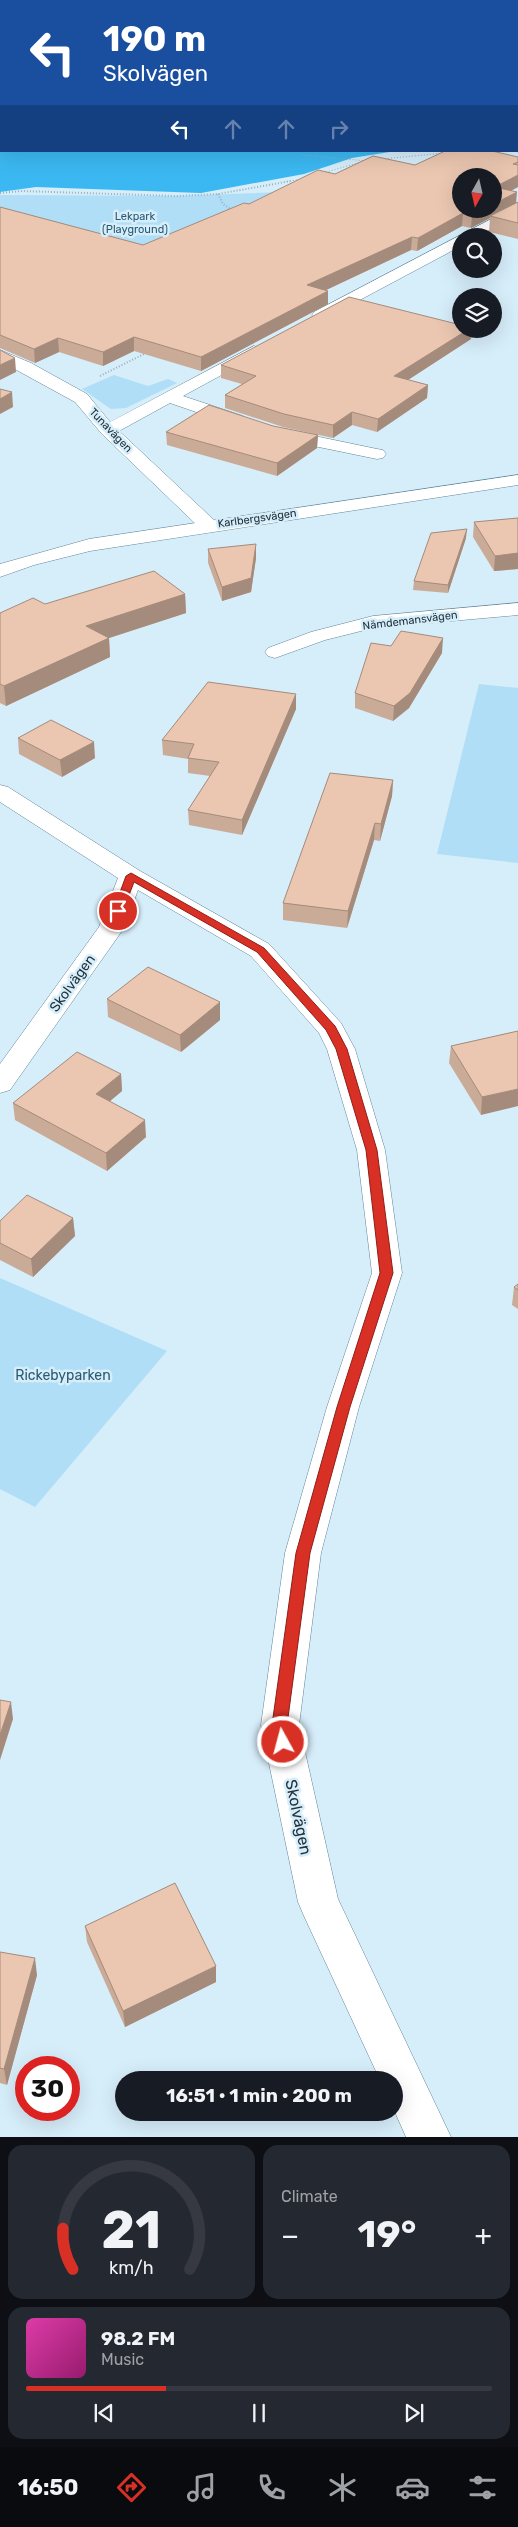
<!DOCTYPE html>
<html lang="en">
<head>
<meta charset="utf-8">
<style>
  :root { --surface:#171b24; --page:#242831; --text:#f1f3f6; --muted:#9ea1a6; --line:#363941; --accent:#d93025 }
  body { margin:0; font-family:Rubik,sans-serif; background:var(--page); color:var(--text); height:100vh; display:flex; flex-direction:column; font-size:19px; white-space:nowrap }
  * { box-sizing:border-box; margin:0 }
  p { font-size:16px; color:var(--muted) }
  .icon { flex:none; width:28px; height:28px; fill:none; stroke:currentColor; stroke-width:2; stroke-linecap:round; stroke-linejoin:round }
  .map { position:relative; height:2137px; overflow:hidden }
  .details { display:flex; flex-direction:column; gap:8px; padding:8px; background:#0d0f14; flex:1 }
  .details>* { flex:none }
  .banner { position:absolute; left:0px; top:0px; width:519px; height:152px; box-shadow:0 5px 20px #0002; background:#1a4fa0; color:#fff; overflow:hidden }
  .needle { width:32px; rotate:188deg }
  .tools { position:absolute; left:452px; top:168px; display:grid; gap:10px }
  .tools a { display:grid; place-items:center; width:50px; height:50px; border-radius:50%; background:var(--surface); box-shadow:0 5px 20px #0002; font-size:25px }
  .speed { position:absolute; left:15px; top:2056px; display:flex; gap:10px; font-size:25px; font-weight:700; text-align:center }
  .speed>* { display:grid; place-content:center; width:65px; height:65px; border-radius:50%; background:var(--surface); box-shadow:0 5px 20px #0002; line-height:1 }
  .speed .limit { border:8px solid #d22; background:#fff; color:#111 }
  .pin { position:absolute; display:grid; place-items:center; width:42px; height:42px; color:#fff; margin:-21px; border:2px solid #fff; border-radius:50%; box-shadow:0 1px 5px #0007 }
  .me { position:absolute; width:55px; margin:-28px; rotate:353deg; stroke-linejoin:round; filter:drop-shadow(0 0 4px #0008) }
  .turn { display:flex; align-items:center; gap:18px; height:105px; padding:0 20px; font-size:22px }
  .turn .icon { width:65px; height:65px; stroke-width:2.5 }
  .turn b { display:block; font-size:35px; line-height:42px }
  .lanes { display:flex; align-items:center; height:48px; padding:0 20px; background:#0003; justify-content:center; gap:25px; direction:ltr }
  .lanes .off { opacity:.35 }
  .big { font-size:38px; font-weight:700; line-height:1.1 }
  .details .tile { flex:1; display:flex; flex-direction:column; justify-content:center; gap:8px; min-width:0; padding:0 18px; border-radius:15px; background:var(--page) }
  .details .dial { align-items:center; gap:0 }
  .dial svg { height:130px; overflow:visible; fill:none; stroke:var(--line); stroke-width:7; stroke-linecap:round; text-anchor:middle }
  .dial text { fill:var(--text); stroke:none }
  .song { display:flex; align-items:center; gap:15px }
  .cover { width:60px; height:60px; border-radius:8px; background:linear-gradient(135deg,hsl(320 70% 55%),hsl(320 70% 35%)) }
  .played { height:5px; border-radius:2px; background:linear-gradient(90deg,var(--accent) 30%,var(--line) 30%) }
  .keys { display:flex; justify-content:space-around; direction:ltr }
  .heat { display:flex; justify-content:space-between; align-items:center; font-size:28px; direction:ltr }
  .details .tiles { flex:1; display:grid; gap:8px; grid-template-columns:1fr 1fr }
  .tile:last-child { grid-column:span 2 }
  .trip { position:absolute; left:115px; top:2071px; width:288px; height:50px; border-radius:25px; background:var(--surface); box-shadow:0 5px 20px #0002; font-weight:700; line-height:50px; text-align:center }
  .tabs { display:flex; height:80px; justify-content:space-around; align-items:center; background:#090b0e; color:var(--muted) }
  .tabs .icon { width:35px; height:35px }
  .tabs .on { color:var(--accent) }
  .tabs b { font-size:22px; color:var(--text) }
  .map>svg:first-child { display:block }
  .green { fill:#b0def7 }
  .forest { fill:#3bb8f1 }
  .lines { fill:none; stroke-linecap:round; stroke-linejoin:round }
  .street-casing { stroke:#618599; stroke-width:1 }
  .secondary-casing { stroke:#618599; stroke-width:1 }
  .path-far1 { stroke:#9bafbb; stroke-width:1; stroke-dasharray:1 2; stroke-linecap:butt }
  .path { stroke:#9bafbb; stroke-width:2; stroke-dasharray:1 2; stroke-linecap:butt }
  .street { fill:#fff; fill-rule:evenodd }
  .secondary { fill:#fff; fill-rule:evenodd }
  .wall { fill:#caab98 }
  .shaded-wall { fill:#a48b7c }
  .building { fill:#ebc7b1; stroke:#a48b7c }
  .route { fill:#d93025; stroke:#8d1f18 }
  .labels { text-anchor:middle; stroke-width:5; stroke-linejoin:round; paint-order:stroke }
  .far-park-label { font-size:11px; fill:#295a72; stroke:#d6edfa }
  .far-street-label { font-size:11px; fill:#23323b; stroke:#d6edfa }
  .street-label { font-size:14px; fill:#23323b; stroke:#d6edfa }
  .park-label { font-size:14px; fill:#295a72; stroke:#d6edfa }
  .near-street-label { font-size:16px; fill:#23323b; stroke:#d6edfa }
</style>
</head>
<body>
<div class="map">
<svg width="518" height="2137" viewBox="0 0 518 2137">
  <rect width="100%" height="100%" fill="#d6edfa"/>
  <path class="green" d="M282,192L138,251L43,226L0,207V195L176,196Z
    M114,375L148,386L168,379L177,383L126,408L111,409L82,389Z
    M479,684L518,688V863L437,854Z
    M0,1278L167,1351L35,1507L0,1489Z"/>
  <path class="forest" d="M0,0H434L438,1H1V151H396L352,158L304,174L201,193L36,187L0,192Z"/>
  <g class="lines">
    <defs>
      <path id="street" d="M518,205V215L478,236H461V246L326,318H314L312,315L314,312Z
        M254,346L260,348L262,351L260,354L183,396L243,416L246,420L243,424H231L170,403L119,431L215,521L217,525L215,529H201L102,434L75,402L0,361V350L31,363L87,394L110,422Z
        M281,429L377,449L383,450L386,454L383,458L377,459L275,438L272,434L275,430Z
        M518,603V615L373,628L325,640L275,658L268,656L265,652L268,648L311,632L373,616Z
        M0,785L8,787L140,871L269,944L341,1023L355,1049L385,1150L402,1273L359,1407L321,1553L299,1725L338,1899L451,2137H406L394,2110V2080H380L304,1916L298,1902L261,1725L285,1553L327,1407L372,1273L357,1150L327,1049L319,1033L251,956L138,890L124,928L10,1090L0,1093V1064L99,927L118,878L0,802Z"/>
      <path id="secondary" d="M518,475V485L90,551L34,565L0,577V564L89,539Z"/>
    </defs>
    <use href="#street" class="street-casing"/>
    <use href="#secondary" class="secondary-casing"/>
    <path class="path-far1" d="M275,0L277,1
      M174,1L181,0
      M302,151L303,155L367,161
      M514,151L518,152
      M382,159L445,153
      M323,173L361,162
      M284,182L303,179"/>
    <path class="path" d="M0,193L22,191L176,196L218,194L291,181
      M218,194L223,204L232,210
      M100,376L146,353"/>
    <use href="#street" class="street"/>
    <use href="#secondary" class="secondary"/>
  </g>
  <path class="wall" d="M518,157V187L511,191L516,203L518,202V239L489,232L490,218L471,228L462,226L417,251L411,250L326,290L328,304L201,371L134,351L103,366L59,352L35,363L0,348V207L143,245L249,204L335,174L415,165Z
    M461,329H472L471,339L408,380L428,385L427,398L377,432L352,425L333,438L283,427L225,408V395L242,384L221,378V365Z
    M273,426L318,435L317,448L277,476L167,445L166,432Z
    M518,518V569L494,571L473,537L474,522Z
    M466,538L448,593L413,590L414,581Z
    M208,549L256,558L251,592L222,601L208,563Z
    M185,594L186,613L109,638L110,657L6,706L0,703V613L45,604Z
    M391,646L442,653L409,708L393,721L355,708V693Z
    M296,694V709L242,835L189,825L188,810L210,776L188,773V759L163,755L162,740Z
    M18,738L95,758L62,777L19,754Z
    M393,780L392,796L380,841L374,840L347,928L283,920V903Z
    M107,999L220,1020L181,1052L108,1017Z
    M518,1031L481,1115L449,1063L451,1046Z
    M121,1074L122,1091L110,1101L146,1137L107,1171L15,1120L13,1103Z
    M73,1218L75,1236L33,1277L0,1260V1221Z
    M518,1284V1309L512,1305L514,1287Z
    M85,1926L216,1982L125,2027L87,1942Z
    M0,1952L37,1975L7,2085L0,2083Z"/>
  <path class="shaded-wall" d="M518,175V187L494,199L495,187Z
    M517,192L516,204L490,216V218L471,228L472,215L484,209H494V204Z
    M463,213L462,226L417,251L418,238Z
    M412,237L411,250L307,299V285Z
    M328,291V304L201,371V357Z
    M469,329H472L471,339L394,389V376Z
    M134,337V351L103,366V352Z
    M58,338L59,352L35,363L34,349Z
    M15,358L16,372L0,380V365Z
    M428,385L427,398L377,432L378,419Z
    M12,392L13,407L0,414V399Z
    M352,412V425L333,438V425Z
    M318,435L317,448L277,476V463Z
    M467,529L466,538L448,593V585Z
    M256,544V558L251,592L222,601V587Z
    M518,553V569L494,571L495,556Z
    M185,594L186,613L109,638L110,657L6,706L4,686L86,626Z
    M443,638L442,653L409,708L393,721L394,706Z
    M296,694V709L242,835V820Z
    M94,742L95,758L62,777L60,760Z
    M393,780L392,796L380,841L381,824Z
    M375,823L374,840L347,928L348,911Z
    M220,1002V1020L181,1052L180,1035Z
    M121,1074L122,1091L97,1112L96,1094Z
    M518,1089V1106L481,1115L482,1097Z
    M145,1120L146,1137L107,1171L106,1153Z
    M73,1218L75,1236L33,1277L31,1259Z
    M11,1702L13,1719L0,1760V1735Z
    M35,1958L37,1975L7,2085L4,2069Z
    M216,1966V1982L125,2027L123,2011Z"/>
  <path class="building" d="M445,151H492L518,157V162L513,164L518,165V175L495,187L517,192L494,204V176H461V209H484L472,215L463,213L418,238L412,237L307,285L328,291L201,357L134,337L103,352L58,338L34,349L0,335V207L143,245L244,203L249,204L318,170L335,174L373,156L415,165Z
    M518,202V223L490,216Z
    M349,297L461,325V329H469L394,376L428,385L378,419L352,412L333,425L284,414L225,395L256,376L221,365Z
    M0,350L15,358L0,365Z
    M0,389L12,392L0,399Z
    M209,405L273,426L318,435L277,463L166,432Z
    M518,518V553L495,556L474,522Z
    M467,529L448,585L414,581L431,533Z
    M256,544L251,578L222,587L208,549Z
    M154,571L185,594L86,626L109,638L4,686L0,684V613L33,598L45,604Z
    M401,631L443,638L410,693L394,706L355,693L371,643L391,646Z
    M208,682L296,694L242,820L188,810L219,762L188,758L194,744L162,740Z
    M51,720L94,742L60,760L18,738Z
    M330,773L393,780L381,824L375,823L348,911L283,903Z
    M148,967L220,1002L180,1035L107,999Z
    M518,1031V1089L482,1097L451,1046Z
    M77,1052L121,1074L96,1094L145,1120L106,1153L13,1103Z
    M27,1195L73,1218L31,1259L0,1243V1221Z
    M518,1284V1290L514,1287Z
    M0,1700L11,1702L0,1735Z
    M175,1883L216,1966L123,2011L85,1926Z
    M0,1952L35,1958L4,2069L0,2068Z"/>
  <path class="route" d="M131,873L264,948L335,1026L347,1049L377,1150L393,1273L350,1407L310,1553L287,1725L291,1742L289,1748L283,1750L278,1748L272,1725L296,1553L337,1407L380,1273L366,1150L336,1049L326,1030L257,952L134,882L123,911L114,913L113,911L126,876Z"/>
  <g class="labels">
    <g class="far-park-label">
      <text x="135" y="220">Lekpark<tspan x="135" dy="13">(Playground)</tspan></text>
    </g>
    <g class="far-street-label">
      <text transform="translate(111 430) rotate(46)" y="4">Tunavägen</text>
      <text transform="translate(257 518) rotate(-8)" y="4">Karlbergsvägen</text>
      <text transform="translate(410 620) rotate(-7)" y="4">Nämdemansvägen</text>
    </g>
    <g class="street-label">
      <text transform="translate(72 983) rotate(-54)" y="5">Skolvägen</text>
    </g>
    <g class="park-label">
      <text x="63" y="1380">Rickebyparken</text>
    </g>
    <g class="near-street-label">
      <text transform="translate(299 1817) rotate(78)" y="6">Skolvägen</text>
    </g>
  </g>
</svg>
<div class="tools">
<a><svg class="needle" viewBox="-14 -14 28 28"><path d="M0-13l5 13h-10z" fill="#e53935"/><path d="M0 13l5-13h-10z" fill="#9ea1a6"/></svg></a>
<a><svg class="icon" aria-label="search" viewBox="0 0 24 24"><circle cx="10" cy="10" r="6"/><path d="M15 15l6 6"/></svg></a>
<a><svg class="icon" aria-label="layers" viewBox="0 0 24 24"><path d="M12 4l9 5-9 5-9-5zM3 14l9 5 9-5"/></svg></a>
</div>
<div class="speed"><div class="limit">30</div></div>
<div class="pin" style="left:118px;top:911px;background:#d93025"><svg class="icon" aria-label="arrive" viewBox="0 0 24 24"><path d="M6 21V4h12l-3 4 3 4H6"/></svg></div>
<svg class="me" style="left:283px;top:1742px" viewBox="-20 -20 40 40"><circle r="17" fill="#d93025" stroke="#fff" stroke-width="3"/><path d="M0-11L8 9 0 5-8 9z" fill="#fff"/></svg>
<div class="trip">16:51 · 1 min · 200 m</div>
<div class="banner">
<div class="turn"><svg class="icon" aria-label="left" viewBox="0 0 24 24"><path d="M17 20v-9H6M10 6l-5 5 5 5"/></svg><div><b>190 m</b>Skolvägen</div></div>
<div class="lanes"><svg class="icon" aria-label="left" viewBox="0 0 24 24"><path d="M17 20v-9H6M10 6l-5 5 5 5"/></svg><svg class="icon off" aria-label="ahead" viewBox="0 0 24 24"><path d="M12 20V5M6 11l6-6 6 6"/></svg><svg class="icon off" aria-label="ahead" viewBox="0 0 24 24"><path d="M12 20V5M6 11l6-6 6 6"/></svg><svg class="icon off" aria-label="right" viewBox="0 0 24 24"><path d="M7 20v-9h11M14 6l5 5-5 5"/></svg></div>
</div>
</div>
<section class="details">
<div class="tiles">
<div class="tile dial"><svg viewBox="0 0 100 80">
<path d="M14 69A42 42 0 1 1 86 69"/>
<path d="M14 69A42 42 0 0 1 8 44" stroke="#d93025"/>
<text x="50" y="56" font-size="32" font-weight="700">21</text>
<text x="50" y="72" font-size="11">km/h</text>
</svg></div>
<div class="tile"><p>Climate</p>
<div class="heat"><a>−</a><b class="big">19°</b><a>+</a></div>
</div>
<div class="tile">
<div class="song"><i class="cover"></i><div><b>98.2 FM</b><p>Music</p></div></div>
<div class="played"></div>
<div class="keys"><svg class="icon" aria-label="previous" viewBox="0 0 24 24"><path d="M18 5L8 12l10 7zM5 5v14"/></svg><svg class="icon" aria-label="pause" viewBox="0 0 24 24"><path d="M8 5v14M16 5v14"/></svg><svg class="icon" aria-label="next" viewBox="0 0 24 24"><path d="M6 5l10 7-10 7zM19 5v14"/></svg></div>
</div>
</div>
</section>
<nav class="tabs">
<b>16:50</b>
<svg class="icon on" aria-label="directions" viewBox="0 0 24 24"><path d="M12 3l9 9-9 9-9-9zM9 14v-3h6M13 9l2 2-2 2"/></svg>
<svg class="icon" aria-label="music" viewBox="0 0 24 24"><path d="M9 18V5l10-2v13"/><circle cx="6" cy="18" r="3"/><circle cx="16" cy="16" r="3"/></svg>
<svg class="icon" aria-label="phone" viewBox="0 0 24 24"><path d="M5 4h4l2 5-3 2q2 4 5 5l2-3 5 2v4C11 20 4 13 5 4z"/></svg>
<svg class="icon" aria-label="climate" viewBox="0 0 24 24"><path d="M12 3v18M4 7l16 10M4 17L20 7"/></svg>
<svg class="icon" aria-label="car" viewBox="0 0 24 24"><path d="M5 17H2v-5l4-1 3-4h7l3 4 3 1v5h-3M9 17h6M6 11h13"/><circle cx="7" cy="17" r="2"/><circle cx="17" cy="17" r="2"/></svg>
<svg class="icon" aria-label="filters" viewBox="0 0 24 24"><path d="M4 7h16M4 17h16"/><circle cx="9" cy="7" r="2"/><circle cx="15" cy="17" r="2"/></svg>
</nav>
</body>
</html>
